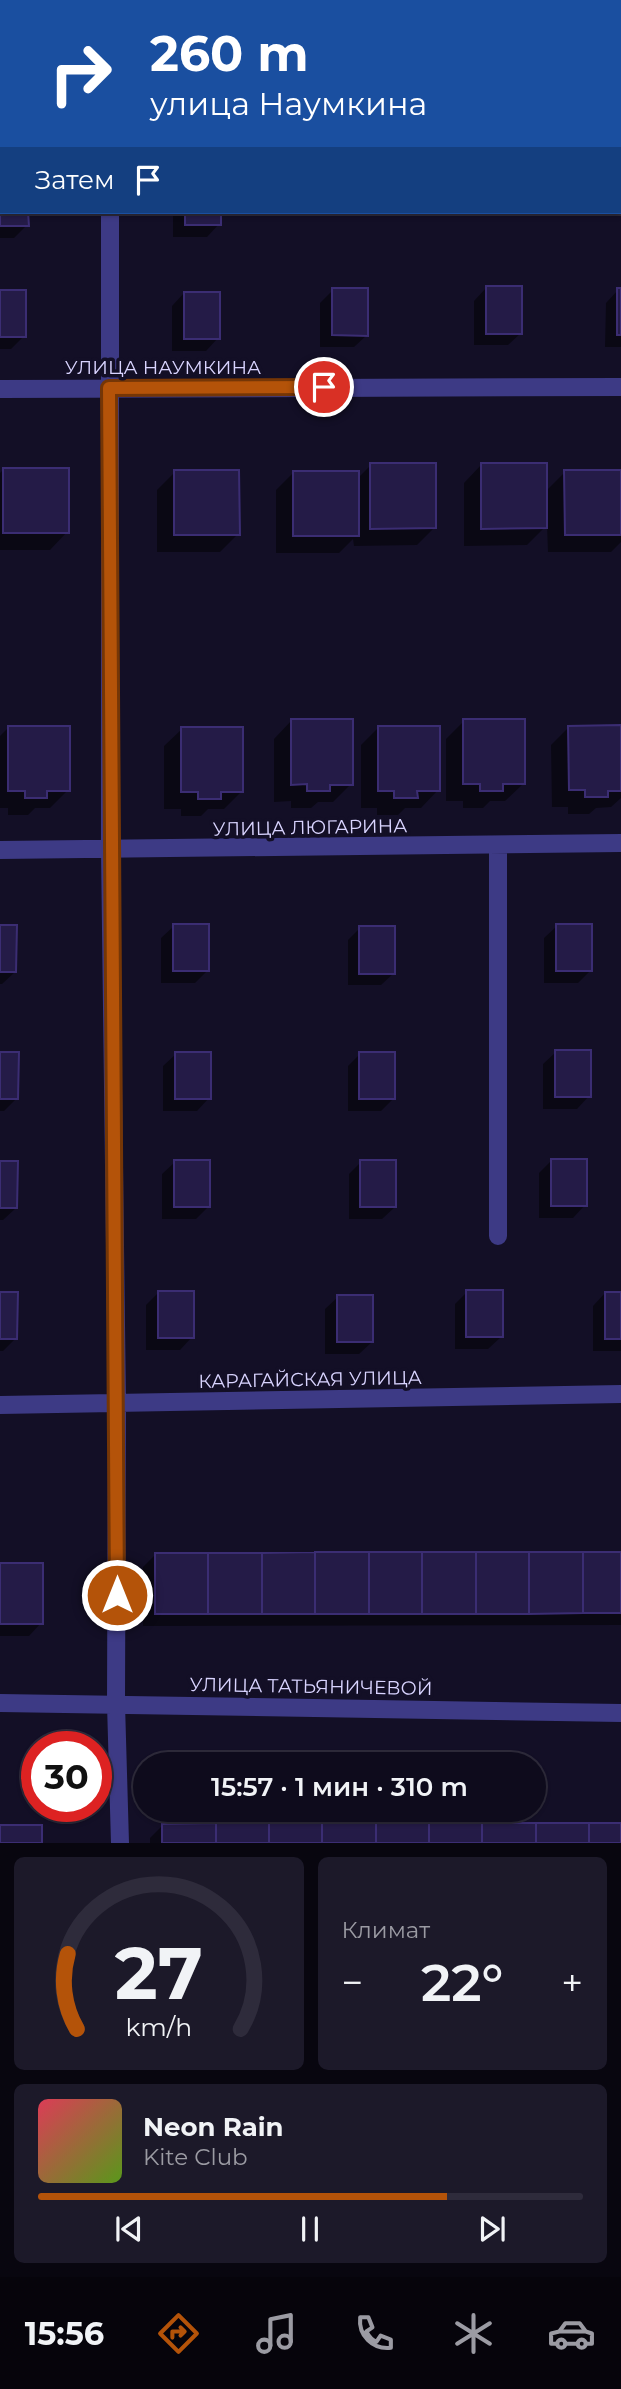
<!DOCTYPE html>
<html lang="ru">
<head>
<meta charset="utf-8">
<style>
  :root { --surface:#0e0b1c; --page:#1c1929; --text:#f1f3f6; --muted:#9b9ba3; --line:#2e2b3b; --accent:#b45309 }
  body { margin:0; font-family:Montserrat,sans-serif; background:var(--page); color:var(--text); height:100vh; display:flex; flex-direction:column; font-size:26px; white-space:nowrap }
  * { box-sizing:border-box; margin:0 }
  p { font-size:23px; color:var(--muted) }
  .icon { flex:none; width:38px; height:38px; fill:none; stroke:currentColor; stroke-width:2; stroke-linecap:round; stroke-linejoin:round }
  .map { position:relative; height:1843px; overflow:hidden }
  .side { display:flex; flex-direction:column; gap:14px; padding:14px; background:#08060f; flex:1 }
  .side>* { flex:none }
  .top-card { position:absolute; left:0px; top:0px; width:621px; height:214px; box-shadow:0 2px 5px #0004,0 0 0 2px var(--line); background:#1a4fa0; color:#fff; overflow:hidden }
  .speed { position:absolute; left:21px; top:1731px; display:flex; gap:14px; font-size:35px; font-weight:700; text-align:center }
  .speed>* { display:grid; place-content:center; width:91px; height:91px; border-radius:50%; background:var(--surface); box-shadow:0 2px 5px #0004,0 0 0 2px var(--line); line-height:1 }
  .speed .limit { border:10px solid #d22; background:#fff; color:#111 }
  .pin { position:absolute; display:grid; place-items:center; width:60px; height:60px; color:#fff; margin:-30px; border:4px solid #fff; border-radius:50%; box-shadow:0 2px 7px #0007 }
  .me { position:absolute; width:77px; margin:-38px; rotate:0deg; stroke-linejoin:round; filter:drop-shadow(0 0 5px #0008) }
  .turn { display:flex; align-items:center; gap:24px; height:147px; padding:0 35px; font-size:32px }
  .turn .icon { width:91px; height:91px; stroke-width:2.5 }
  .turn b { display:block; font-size:49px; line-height:60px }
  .then { display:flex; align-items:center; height:66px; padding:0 35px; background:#0003; gap:14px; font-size:26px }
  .big { font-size:52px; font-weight:600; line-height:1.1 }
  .side .card { flex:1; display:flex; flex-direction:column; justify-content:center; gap:10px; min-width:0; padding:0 24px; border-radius:10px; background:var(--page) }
  .side .dial { align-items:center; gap:0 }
  .dial svg { height:182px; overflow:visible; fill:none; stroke:var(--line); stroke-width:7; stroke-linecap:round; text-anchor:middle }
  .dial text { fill:var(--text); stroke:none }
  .song { display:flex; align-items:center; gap:21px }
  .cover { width:84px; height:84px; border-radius:10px; background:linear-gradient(135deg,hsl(350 70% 55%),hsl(90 70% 35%)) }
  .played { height:7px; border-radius:4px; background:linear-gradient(90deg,var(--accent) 75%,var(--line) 75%) }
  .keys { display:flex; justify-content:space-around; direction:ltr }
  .heat { display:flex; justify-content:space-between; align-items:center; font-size:38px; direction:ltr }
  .side .tiles { flex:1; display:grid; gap:14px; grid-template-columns:1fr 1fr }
  .card:last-child { grid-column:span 2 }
  .trip { position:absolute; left:133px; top:1752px; width:413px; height:70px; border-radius:35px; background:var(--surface); box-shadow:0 2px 5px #0004,0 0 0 2px var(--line); font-weight:600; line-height:70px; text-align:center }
  .menu { display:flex; height:112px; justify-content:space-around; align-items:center; background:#06040b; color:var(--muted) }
  .menu .icon { width:49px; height:49px }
  .menu .current { color:var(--accent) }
  .menu b { font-size:32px; color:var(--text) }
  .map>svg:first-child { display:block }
  .shadow { fill:#0007 }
  .building { fill:#241b47; stroke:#3b2d73; stroke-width:2 }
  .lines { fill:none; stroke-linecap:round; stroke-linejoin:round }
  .minor { stroke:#3d3a85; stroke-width:18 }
  .route-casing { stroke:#753606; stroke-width:18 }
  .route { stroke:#b45309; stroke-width:12 }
  .labels { text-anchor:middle; stroke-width:7; stroke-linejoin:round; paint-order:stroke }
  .street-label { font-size:19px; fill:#d9d4ff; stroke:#130f26 }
</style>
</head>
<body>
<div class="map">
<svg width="621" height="1843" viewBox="0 0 621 1843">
  <rect width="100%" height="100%" fill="#130f26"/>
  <path class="shadow" d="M0,0H25L2,2V10Z
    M168,0H211L209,2Z
    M0,181L2,212H27V225L14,238H0Z
    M173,212H219V224L207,237H173Z
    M374,212H409V213Z
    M486,288L521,333L508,345H474V301Z
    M333,290L367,335L354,347H320V303Z
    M618,290H621V347H605L606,303Z
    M0,292L24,336L11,349H0Z
    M184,293L218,338L206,351H172V306Z
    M371,465L434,528L417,545L354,546L353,539L339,553H276V490L293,473L357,479Z
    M481,465L545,492L565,472H621V542L611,552H548L547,525L527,545L464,546V483Z
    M4,469L67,532L50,550H0V473Z
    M175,472L238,534L220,552H157V490Z
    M291,721L351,784L333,802H318L311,808H291V801L274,802V739Z
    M464,721L523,784L505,801H490L483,808H463V801H446V739Z
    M569,727H621V798L611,807L596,808L589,814H568V807H552L551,745Z
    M8,728L68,790L50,808H35L28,815H8V808H0V736Z
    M378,728L438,790L421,808H405L398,815H377V808H361V745Z
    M182,729L241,792L224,809H208L201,816H181V809H164V746Z
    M174,926L207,971L195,983H161V938Z
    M557,926L590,971L578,983H544V938Z
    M0,927L15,972L2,984H0Z
    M360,928L394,973L381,985H348V940Z
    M556,1052L589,1096L577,1109H543V1064Z
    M0,1054L17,1098L4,1111H0Z
    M176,1054L209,1098L197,1111H163V1066Z
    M360,1054L394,1098L381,1111H348V1066Z
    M551,1161L585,1205L573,1218H539V1173Z
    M175,1162L208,1207L196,1219H162V1174Z
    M361,1162L395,1207L382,1219H349V1174Z
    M0,1163L16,1208L3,1220H0Z
    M467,1292L501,1337L488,1349H455V1304Z
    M0,1293L16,1338L3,1351H0Z
    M158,1293L192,1337L180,1350H146V1305Z
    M605,1293H621V1351H593V1306Z
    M338,1297L372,1342L359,1354H325V1309Z
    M621,1554V1625L143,1626V1567L155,1555Z
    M0,1565L41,1623L29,1636H0Z
    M163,1825H621V1843H150V1838Z"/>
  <path class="building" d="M0,51H2V98H0Z
    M0,179L2,212H28L29,226H0Z
    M185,212H221V225H185Z
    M486,286H522V334H486Z
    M332,288H368V336L332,335Z
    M617,288H621V335H617Z
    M0,290H26V337H0Z
    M184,292H220V339H184Z
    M370,463H436V528L370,529Z
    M481,463H547V528L481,529Z
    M3,468H69V533H3Z
    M174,470H239L240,535H174Z
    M564,470H621V535H565Z
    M293,471H359V536H293Z
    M291,719H353V785H330V791H307V784L291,785Z
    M463,719H525V784H503V791H480V784H463Z
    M621,725V791H608V797H585V790H569L568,726Z
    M8,726H70V791H47V798H25V791H8Z
    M378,726H440V791H417L418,798H394V791H378Z
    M181,727H243V792H221V799H198V792H181Z
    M173,924H209V971H173Z
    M556,924H592V971H556Z
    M0,925H17L16,972H0Z
    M359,926H395V974H359Z
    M555,1050H591V1097H555Z
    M0,1052H19L18,1099H0Z
    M175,1052H211V1099H175Z
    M359,1052H395V1099H359Z
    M551,1159H587V1206H551Z
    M174,1160H210V1207H174Z
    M360,1160H396V1207H360Z
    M0,1161H18L17,1208H0Z
    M466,1290H503V1337H466Z
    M158,1291H194V1338H158Z
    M0,1292H18L17,1339H0Z
    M605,1292H621V1339H605Z
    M337,1295H373V1342H337Z
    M315,1552H369V1614H315Z
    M315,1552V1614H262V1553Z
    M369,1552H422V1614H369Z
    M422,1552H476V1614H422Z
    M476,1552H529V1614H476Z
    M529,1552H583V1613L529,1614Z
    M583,1552H621V1613H583Z
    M155,1553H208V1614H155Z
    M208,1553H262V1614H208Z
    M0,1563H43V1624H0Z
    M216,1823H269V1843H216Z
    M216,1823V1843H162V1824Z
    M269,1823H322V1843H269Z
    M322,1823H376V1843H322Z
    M376,1823H429V1843H376Z
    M429,1823H482V1843H429Z
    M482,1823H536V1843H482Z
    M536,1823H589V1843H536Z
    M589,1823H621V1843H589Z
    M0,1825H42V1843H0Z"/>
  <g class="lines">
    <path class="minor" d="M111,2V0
      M498,2V0
      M110,212V850L117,1403L116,1704L120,1843
      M0,389L621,387
      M498,846V1236
      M0,850L621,843
      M0,1405L621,1394
      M0,1703L621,1713"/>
  </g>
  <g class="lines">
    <defs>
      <path id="route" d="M117,1595C117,1192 109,790 109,388L324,387"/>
    </defs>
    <use href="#route" class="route-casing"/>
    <use href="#route" class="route"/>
  </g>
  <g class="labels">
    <g class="street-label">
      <text x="163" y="374">УЛИЦА НАУМКИНА</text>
      <text transform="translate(310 827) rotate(-1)" y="7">УЛИЦА ЛЮГАРИНА</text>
      <text transform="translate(310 1379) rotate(-1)" y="7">КАРАГАЙСКАЯ УЛИЦА</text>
      <text transform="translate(311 1686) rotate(1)" y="7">УЛИЦА ТАТЬЯНИЧЕВОЙ</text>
    </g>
  </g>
</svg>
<div class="speed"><div class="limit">30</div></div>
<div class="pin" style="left:324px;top:387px;background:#d93025"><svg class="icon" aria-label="arrive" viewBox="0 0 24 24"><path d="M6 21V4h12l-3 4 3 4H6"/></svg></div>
<svg class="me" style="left:117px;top:1595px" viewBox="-20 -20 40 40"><circle r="17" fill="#b45309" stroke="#fff" stroke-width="3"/><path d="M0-11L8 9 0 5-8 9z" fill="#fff"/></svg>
<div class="trip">15:57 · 1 мин · 310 m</div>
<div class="top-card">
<div class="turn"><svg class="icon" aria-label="right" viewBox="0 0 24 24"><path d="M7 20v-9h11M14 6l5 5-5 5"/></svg><div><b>260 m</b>улица Наумкина</div></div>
<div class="then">Затем<svg class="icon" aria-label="arrive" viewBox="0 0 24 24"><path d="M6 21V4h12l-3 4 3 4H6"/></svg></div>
</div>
</div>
<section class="side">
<div class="tiles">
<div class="card dial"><svg viewBox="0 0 100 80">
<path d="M14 69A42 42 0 1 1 86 69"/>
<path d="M14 69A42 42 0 0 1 10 36" stroke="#b45309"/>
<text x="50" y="56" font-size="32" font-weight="700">27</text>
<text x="50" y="72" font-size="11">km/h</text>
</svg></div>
<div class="card"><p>Климат</p>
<div class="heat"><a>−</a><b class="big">22°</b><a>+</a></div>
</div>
<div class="card">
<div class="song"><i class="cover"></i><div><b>Neon Rain</b><p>Kite Club</p></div></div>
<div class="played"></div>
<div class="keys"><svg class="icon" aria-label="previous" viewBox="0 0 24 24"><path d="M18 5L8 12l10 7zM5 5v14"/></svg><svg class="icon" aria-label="pause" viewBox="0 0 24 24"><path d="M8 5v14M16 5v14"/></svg><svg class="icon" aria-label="next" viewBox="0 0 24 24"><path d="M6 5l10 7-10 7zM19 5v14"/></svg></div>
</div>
</div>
</section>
<nav class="menu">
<b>15:56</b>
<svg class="icon current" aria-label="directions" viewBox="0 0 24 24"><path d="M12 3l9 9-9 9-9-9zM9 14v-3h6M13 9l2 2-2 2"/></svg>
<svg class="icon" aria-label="music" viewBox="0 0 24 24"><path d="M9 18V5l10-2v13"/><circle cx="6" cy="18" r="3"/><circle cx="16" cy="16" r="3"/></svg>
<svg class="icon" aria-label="phone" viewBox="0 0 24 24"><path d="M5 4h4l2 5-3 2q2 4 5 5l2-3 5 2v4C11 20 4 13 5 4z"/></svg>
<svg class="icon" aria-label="climate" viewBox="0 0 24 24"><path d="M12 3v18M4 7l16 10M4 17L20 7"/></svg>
<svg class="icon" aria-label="car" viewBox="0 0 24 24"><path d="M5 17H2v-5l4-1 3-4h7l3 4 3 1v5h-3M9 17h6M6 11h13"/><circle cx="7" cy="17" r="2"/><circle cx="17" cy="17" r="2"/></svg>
</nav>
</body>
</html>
